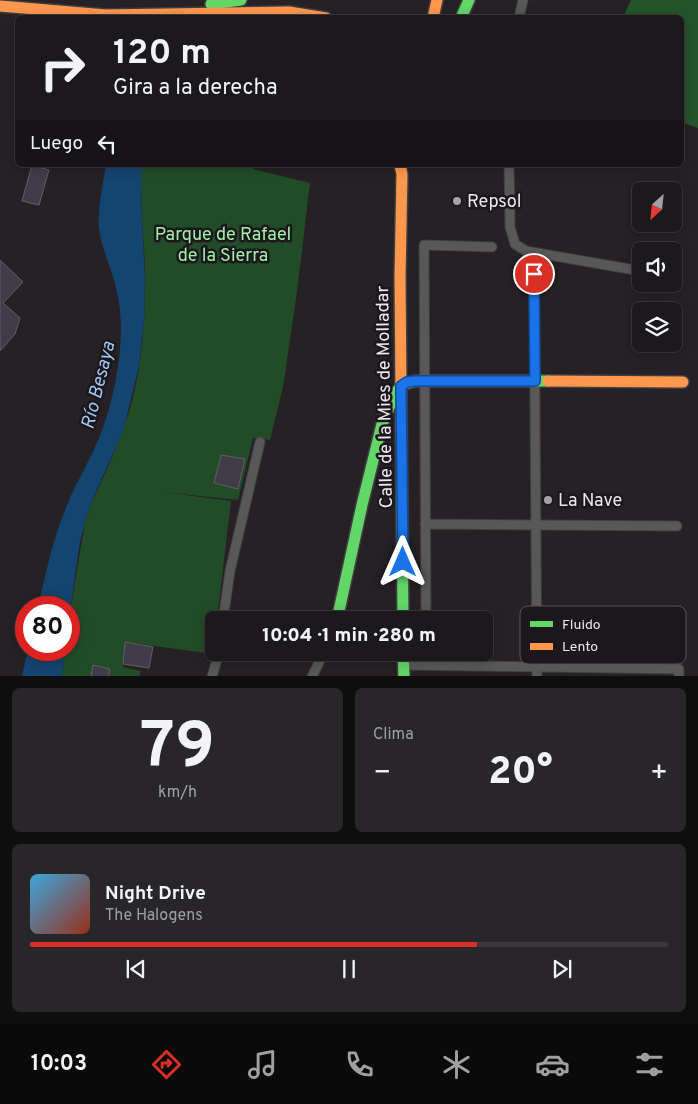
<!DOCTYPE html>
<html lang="es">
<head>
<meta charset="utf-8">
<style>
  :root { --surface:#1c191c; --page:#292629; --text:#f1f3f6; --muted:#a0a0a3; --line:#3a383b; --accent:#d93025 }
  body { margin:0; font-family:Overpass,sans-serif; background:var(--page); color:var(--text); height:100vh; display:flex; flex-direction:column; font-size:19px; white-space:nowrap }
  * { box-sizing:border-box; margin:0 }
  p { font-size:16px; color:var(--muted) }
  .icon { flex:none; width:28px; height:28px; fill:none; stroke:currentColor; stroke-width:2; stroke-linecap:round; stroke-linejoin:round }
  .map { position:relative; height:676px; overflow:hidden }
  .side { display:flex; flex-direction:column; gap:12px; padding:12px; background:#0f0e0f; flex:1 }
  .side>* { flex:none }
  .banner { position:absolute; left:15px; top:15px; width:669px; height:152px; border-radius:8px; box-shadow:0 2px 12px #0003,0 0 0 1px var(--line); background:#1c191c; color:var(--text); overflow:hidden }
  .needle { width:32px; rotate:207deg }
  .fabs { position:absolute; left:632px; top:182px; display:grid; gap:10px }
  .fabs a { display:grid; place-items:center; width:50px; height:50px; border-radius:8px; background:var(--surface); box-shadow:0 2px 12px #0003,0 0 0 1px var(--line); font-size:25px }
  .speed { position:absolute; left:15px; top:596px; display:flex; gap:10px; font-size:25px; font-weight:700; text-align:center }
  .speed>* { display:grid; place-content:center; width:65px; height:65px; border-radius:50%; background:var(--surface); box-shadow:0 2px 12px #0003,0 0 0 1px var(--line); line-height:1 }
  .speed .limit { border:8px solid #d22; background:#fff; color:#111 }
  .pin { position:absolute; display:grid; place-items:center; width:42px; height:42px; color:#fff; margin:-21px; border:2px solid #fff; border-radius:50%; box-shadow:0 1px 5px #0007 }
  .me { position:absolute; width:55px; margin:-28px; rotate:0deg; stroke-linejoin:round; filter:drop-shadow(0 0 4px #0008) }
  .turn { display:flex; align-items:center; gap:18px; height:105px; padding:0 15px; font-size:22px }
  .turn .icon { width:65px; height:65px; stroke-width:2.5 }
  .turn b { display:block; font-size:35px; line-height:42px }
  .then { display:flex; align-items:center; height:48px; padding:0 15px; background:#0003; gap:10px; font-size:19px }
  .big { font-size:38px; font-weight:800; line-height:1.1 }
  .side .tile { flex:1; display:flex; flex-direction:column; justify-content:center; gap:8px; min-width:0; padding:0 18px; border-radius:8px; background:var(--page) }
  .side .dial { align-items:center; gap:0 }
  .dial b { font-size:65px; line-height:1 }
  .song { display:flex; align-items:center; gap:15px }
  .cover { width:60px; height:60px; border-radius:8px; background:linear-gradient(135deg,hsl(200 70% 55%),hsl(10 70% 35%)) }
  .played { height:5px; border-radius:2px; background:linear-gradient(90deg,var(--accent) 70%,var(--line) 70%) }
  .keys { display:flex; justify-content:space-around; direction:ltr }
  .heat { display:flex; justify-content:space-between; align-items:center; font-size:28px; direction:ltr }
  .side .tiles { flex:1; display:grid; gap:12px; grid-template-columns:1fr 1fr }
  .tile:last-child { grid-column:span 2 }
  .trip { position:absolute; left:205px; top:611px; width:288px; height:50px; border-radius:8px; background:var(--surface); box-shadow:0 2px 12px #0003,0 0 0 1px var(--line); font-weight:800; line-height:50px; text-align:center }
  .menu { display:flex; height:80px; justify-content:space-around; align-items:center; background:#0b0a0b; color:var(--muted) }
  .menu .icon { width:35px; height:35px }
  .menu .selected { color:var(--accent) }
  .menu b { font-size:22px; color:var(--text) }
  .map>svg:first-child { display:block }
  .green { fill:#224c27 }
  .forest { fill:#25542b }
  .water { fill:#144470 }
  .building { fill:#413c4a; stroke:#625f63 }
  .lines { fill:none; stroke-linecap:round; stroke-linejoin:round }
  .street-casing { stroke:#403e40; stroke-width:11 }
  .fast-casing { stroke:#403e40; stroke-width:14 }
  .slow-casing { stroke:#403e40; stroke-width:14 }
  .street { stroke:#595858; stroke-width:9 }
  .fast { stroke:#63d668; stroke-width:11 }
  .slow { stroke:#ff974d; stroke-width:11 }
  .route-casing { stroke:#114b97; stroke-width:12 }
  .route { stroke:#1a73e8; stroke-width:9 }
  .poi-dot { fill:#a6a2a6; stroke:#1c171c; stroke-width:2 }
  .labels { text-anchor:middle; stroke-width:5; stroke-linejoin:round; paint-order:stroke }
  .poi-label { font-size:18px; fill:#ebe7eb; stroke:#1c171c; text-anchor:start }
  .park-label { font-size:18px; fill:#a1f0a6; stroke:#1c171c }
  .street-label { font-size:18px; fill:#ebe7eb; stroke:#1c171c }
  .water-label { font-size:19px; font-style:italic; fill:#9fc9f5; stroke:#1c171c }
  .key { fill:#1c171c; stroke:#5a555a; stroke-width:1 }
  .key-label { font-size:14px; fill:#ebe7eb }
</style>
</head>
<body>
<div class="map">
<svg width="698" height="677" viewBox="0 0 698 677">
  <rect width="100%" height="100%" fill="#252125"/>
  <path class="green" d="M142,165H254L253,169L310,183L297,292L283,387L270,440L253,438L238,500L163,492L231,501L217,620H214L213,654L125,642L123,667L141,671L139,676L62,677L65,650H69V618L85,522L89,509C100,483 113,458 122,432C141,384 145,330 145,279C145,241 139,203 142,165Z"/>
  <path class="forest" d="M631,0H698V128L681,122V18L623,17Z"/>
  <path class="water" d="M106,165H142L141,198L145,280L144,321L139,366L123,432L96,491L87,515L80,542L69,618V608L38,607C46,573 53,538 67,505C75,485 86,467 95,447C108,419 115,389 119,359C122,334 122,309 115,284C110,266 102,248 99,229C97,208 103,186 106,165Z
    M28,650H65L62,676H22Z"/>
  <path class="building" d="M32,165L49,170L39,205L22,201Z
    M0,260L23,282L3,303L20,318L15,334L0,351Z
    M221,455L245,459L238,489L214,483Z
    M125,642L153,647L149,668L123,664Z
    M93,665L110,669L108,677H91Z"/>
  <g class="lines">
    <defs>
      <path id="street" d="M519,18L523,0
        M509,165L510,227L515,244L526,251L641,271
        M534,274L537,677
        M425,524L677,526
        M223,620L230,571L260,442
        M426,620L424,245L492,247
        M426,652V665
        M403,665L679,669V677
        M212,677L219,652
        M312,677L324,652"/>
      <path id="fast" d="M211,4L241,0
        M461,18L469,0
        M401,394L403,620
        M337,620L362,505L382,424L395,393L404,384L416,381H548
        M403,652L404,677"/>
      <path id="slow" d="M0,6L106,15L289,12L326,18
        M433,18L437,0
        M400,165L402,174L400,277L401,394
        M548,381L683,382"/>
    </defs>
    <use href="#street" class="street-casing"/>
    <use href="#fast" class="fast-casing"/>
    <use href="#slow" class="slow-casing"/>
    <use href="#street" class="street"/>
    <use href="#fast" class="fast"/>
    <use href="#slow" class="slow"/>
  </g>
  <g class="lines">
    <defs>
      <path id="route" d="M403,562L401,386L407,382L416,381H535L534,274"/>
    </defs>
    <use href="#route" class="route-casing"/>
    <use href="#route" class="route"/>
  </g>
  <g class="poi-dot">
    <circle cx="457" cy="201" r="5"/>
    <circle cx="548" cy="500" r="5"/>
  </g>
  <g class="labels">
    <g class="poi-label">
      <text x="467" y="207">Repsol</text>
      <text x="558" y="506">La Nave</text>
    </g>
    <g class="park-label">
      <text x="223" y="240">Parque de Rafael<tspan x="223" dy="21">de la Sierra</tspan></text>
    </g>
    <g class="street-label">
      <text transform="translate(384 397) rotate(-91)" y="6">Calle de la Mies de Molladar</text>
    </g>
    <g class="water-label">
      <text transform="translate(97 385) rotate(-76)" y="7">Río Besaya</text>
    </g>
  </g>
  <rect x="520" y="606" width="166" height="58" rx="8" class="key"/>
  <rect x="530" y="621" width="23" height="6" fill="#63d668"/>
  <rect x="530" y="643" width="23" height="7" fill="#ff974d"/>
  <g class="key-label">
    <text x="562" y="629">Fluido</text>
    <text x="562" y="651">Lento</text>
  </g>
</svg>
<div class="fabs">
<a><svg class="needle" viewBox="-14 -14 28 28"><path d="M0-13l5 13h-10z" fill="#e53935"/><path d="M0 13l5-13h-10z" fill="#a0a0a3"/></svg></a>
<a><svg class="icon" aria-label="sound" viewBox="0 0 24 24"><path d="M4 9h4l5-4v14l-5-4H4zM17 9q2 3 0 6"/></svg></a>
<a><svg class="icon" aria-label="layers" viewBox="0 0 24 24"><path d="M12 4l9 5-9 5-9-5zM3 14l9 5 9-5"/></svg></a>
</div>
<div class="speed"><div class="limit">80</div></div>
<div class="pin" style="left:534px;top:274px;background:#d93025"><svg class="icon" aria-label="arrive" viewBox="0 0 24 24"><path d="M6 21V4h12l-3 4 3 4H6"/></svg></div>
<svg class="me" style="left:403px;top:562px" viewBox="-20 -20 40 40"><path d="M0-17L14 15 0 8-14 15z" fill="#1a73e8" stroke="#fff" stroke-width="4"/></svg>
<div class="trip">10:04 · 1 min · 280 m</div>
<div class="banner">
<div class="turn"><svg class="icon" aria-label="right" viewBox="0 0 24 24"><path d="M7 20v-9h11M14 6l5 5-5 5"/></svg><div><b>120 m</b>Gira a la derecha</div></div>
<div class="then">Luego<svg class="icon" aria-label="left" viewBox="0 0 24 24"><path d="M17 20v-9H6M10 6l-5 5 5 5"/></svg></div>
</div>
</div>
<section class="side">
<div class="tiles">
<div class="tile dial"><b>79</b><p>km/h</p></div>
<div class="tile"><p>Clima</p>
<div class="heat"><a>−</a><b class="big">20°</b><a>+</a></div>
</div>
<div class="tile">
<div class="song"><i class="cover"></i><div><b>Night Drive</b><p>The Halogens</p></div></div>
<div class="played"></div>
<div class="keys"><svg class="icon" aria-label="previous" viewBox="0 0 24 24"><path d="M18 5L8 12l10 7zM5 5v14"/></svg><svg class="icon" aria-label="pause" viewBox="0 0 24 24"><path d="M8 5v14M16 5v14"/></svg><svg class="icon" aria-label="next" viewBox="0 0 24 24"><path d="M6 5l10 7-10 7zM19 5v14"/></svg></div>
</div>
</div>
</section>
<nav class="menu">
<b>10:03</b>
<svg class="icon selected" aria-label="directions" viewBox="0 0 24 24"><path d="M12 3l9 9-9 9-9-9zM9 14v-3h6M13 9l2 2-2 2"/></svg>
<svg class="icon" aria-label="music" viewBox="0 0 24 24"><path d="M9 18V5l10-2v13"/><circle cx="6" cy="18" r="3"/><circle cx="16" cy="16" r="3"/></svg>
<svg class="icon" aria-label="phone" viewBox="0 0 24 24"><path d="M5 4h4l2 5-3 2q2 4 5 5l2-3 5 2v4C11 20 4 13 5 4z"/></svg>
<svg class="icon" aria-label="climate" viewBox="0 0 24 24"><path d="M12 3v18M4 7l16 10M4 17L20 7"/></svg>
<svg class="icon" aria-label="car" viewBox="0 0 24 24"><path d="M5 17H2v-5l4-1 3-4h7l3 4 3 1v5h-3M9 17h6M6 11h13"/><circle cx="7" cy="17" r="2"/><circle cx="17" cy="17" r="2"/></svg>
<svg class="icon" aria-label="filters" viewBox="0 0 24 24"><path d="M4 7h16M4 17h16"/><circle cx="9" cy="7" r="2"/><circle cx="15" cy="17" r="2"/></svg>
</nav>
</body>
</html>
